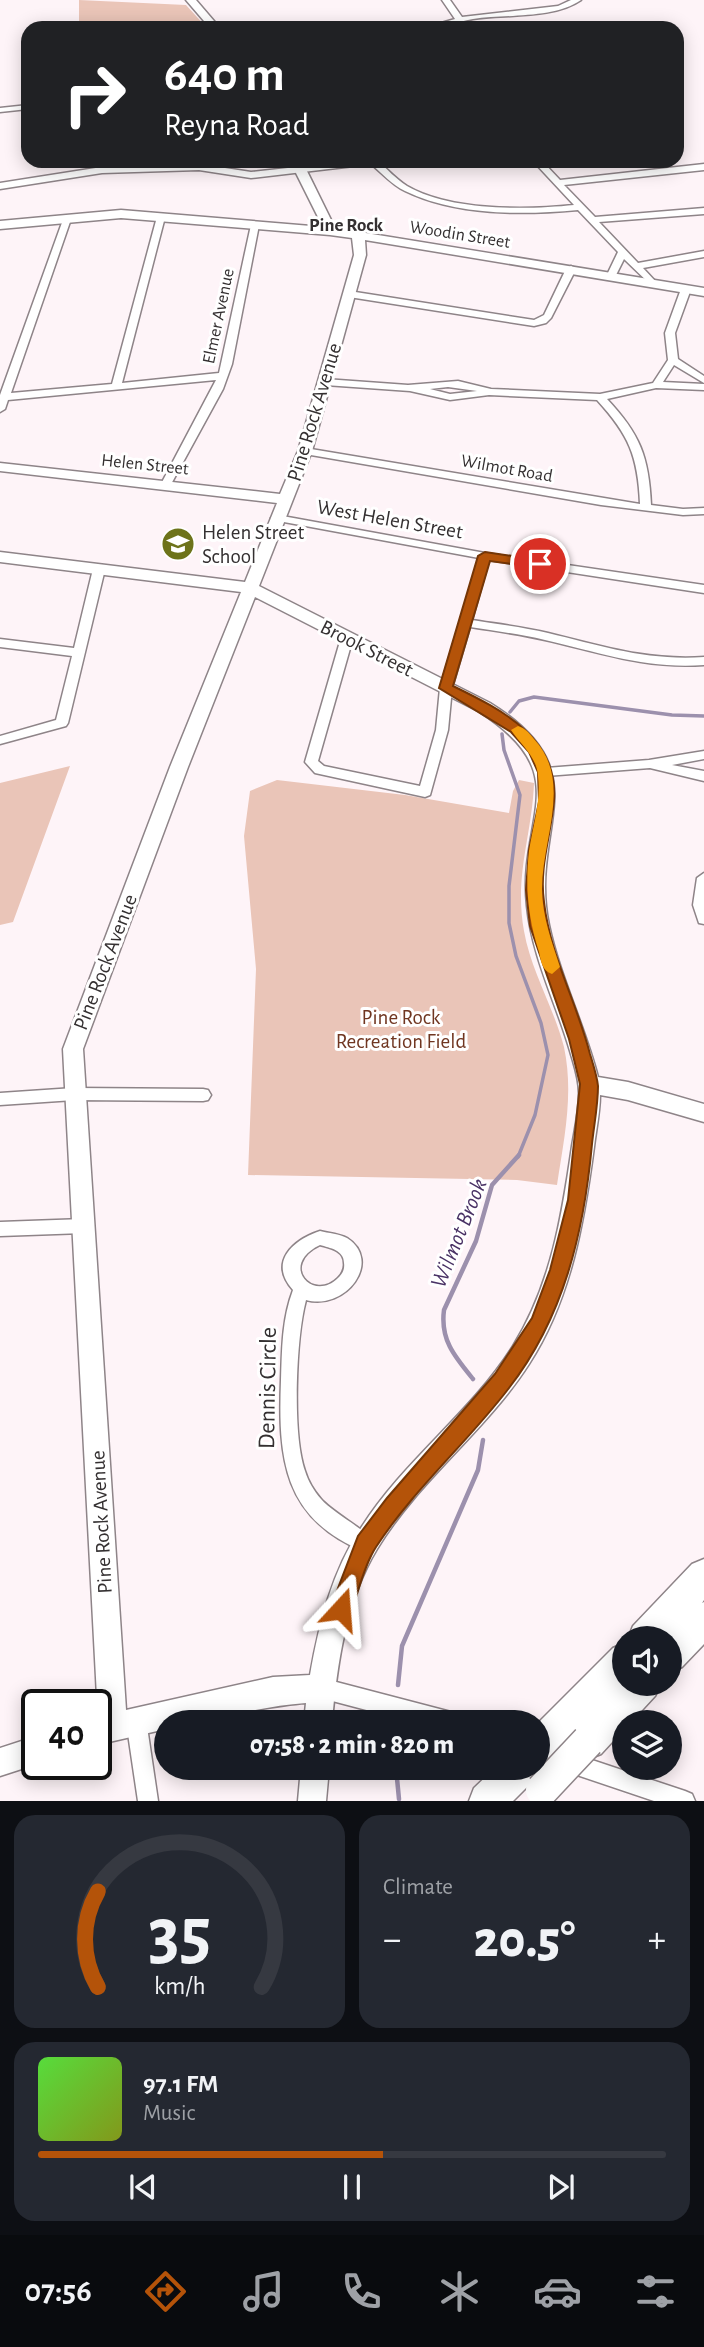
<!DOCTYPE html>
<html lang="en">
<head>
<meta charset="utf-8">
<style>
  :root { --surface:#171b24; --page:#242831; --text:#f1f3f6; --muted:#9ea1a6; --line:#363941; --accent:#b45309 }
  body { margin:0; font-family:"Alegreya Sans",sans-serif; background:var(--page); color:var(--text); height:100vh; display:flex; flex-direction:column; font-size:26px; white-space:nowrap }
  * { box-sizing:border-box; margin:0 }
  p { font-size:23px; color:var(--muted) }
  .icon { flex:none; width:38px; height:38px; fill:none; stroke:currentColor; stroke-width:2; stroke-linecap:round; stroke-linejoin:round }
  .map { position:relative; height:1801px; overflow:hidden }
  .sheet { display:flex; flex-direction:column; gap:14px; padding:14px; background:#0d0f14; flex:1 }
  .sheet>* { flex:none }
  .top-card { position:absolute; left:21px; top:21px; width:663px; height:147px; border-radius:21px; box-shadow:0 4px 18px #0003; background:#202124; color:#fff; overflow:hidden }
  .tools { position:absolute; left:612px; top:1626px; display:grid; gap:14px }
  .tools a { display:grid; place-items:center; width:70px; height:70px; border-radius:50%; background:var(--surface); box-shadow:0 4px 18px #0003; font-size:35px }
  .speed { position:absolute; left:21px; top:1689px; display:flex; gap:14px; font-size:35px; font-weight:700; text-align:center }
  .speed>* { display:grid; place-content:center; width:91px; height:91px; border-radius:50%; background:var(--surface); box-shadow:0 4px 18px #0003; line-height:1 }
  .speed .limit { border:4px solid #111; border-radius:10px; background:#fff; color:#111 }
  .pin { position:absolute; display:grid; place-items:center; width:60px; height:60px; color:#fff; margin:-30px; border:4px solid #fff; border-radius:50%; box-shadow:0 2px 7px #0007 }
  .me { position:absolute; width:77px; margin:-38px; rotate:19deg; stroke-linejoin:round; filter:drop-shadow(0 0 5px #0008) }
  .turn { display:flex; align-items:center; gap:24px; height:147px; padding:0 28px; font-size:32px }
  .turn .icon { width:91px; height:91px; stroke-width:2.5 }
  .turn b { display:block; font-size:49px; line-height:60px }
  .big { font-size:52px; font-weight:800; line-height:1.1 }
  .sheet .widget { flex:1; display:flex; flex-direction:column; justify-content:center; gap:10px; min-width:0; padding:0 24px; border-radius:21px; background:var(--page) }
  .sheet .dial { align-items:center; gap:0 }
  .dial svg { height:182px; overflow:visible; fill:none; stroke:var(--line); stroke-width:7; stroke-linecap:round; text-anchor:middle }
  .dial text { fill:var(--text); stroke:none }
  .song { display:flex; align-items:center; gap:21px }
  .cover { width:84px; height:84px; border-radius:10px; background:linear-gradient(135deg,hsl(110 70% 55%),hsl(70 70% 35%)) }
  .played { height:7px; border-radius:4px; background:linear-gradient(90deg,var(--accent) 55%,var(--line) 55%) }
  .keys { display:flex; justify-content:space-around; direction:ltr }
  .heat { display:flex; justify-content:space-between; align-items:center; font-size:38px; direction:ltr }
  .sheet .tiles { flex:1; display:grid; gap:14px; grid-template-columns:1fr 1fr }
  .widget:last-child { grid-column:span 2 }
  .trip { position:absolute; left:154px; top:1710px; width:396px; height:70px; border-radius:35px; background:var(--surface); box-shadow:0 4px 18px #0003; font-weight:800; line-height:70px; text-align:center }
  .menu { display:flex; height:112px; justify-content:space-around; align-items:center; background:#090b0e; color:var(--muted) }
  .menu .icon { width:49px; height:49px }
  .menu .current { color:var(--accent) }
  .menu b { font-size:32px; color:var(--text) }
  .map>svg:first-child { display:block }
  .green { fill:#eac5b8 }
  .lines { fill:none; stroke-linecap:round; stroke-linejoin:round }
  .stream-far1 { stroke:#9c90ad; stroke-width:3.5 }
  .stream { stroke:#9c90ad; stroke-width:4.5 }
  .street-casing { stroke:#8e8488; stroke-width:3 }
  .secondary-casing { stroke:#8e8488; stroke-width:3 }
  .highway-casing { stroke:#8e8488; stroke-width:3 }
  .street { fill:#fff; fill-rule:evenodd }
  .secondary { fill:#fff; fill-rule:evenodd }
  .highway { fill:#fff; fill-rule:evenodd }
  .highway-bridge-casing { stroke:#8e8488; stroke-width:35; stroke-linecap:butt }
  .highway-bridge { stroke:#fff; stroke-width:32 }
  .route { fill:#b45309; stroke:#753606; stroke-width:2 }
  .slow { fill:#f59e0b }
  .labels { text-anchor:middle; stroke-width:6; stroke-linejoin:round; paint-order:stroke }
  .far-street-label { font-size:18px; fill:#343031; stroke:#fff }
  .far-neighbourhood-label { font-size:19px; font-weight:bold; fill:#343031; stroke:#fff }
  .street-label { font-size:21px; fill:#343031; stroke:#fff }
  .poi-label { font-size:21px; fill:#343031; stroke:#fff; text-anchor:start }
  .park-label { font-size:21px; fill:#703621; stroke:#fff }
  .water-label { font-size:23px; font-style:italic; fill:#493265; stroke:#fff }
  .near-street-label { font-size:24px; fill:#343031; stroke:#fff }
</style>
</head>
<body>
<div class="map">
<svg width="704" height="1801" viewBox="0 0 704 1801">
  <rect width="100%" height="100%" fill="#fef4f8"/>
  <path class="green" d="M79,0L186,5L207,28H79Z
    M70,766L13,922L0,925V783Z
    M277,780L405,795L509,813L513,791L519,780L534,783C532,836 514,875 524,931C531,971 554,1008 564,1047C574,1094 564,1139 557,1185L517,1180L248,1175L256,969L244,836L250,791Z"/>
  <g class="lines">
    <path class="stream-far1" d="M510,712L519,701L534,697L672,715L704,716
      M502,734L504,750L520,795L509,886V923L516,956L541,1023L548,1055L535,1115L518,1157"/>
    <path class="stream" d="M473,1379C455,1357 440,1340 444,1310L476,1241L492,1185L519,1155
      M398,1685L402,1646L478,1470L483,1440
      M396,1768L399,1799"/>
    <defs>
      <path id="street" d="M442,0H450L462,17L558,6L571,0H581C554,19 506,14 473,19C456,22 441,28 424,28L455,19Z
        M28,105V109L0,112V108Z
        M351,161H378C387,169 396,179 407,186C450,211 525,210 574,205L533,161H542L560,180L704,164V170L564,185L595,217L704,208V214L599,222L638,263L704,251V257L643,268L657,283L652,286L624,259L614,279H608L606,277L618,252L578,210C523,215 456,216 405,191C392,185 382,173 371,164L251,178L199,170L102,173L0,189V183L102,167L199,164L251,172Z
        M161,214L165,217L122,383L219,373L251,225L255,222L259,225L232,364L223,389L170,486L165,489L160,486L216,380L8,400L5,409L0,412V395L64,217L71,219L11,393L112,384L157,217Z
        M571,266L576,269L551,318L546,323L534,326L349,297L344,294L349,291L534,320L544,315L566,269Z
        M686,286L691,289L675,333L678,359L704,376V383L674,365L663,382L704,384V390L656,388L607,399C640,434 649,457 651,505L683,509L704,508V514L683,515L601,505L305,454L300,451L305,448L640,504C638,456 629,435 597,400L489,395L450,400L410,391L325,385L320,382L325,379L408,385L458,381L491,389L600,394L653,383L668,360L665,333L681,289ZM448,387L477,391L450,394L430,389Z
        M277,515L485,553L704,585V593L489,560L472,620C497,624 523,627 548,633C602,646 647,661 704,657V665C644,669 602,653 545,640C520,634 495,631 470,627L452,688L448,730L430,795L425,797L315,773L305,762L341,638L347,634L353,638L318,761L324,766L420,786L436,730L440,688L479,558L273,520L271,518Z
        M99,566L105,569L68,723L66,726L0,744V736L56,720L72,656L0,647V639L74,648L93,569Z
        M704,751V759L672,765L704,771V781L650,768L546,776L539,772L546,768L649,760Z
        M704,873V924L699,923L693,905L697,878Z
        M74,1088L203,1089L208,1090L211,1095L208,1100L203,1101L74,1100L0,1105V1093Z
        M84,1219L90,1221L92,1226L90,1231L84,1233L0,1236V1222Z
        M320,1231C328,1233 340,1234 347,1238C383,1261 346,1311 306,1300C296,1338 292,1434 305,1471C308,1481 314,1491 321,1499C333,1513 370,1532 374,1543L372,1550L365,1552C283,1519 278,1458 281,1380C282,1349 282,1319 293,1290C268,1262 293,1240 320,1231ZM320,1245C330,1248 344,1250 344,1263C345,1270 342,1274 338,1278C313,1303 278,1265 320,1245Z
        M321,1678L451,1712L458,1715L461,1722H412L321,1698L314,1695L311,1688L314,1681Z
        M136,1710L143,1713L146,1720L158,1801H138L126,1720L129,1713Z
        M568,1752L685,1791L692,1794L695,1801H654L568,1772L561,1769L558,1762L561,1755Z"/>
      <path id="secondary" d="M186,0H196L220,28H210Z
        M290,161H302L335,228L704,288V296L365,240L366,255L312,451L259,586L490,703C603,773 528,827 549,925C560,977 585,1026 598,1077L628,1082L704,1104V1122L628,1100L600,1095C600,1112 596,1130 594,1147C584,1223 571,1299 529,1364C486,1431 418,1481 377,1549C346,1600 337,1664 332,1722H304L306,1703C259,1706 214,1722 166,1722V1729L96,1745V1717L98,1716L63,1049L170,767L241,592L0,562V552L245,582L277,503L0,471V463L280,494L298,451L354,255L352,238L330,235L121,218L0,229V221L121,210L323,227ZM255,597L478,711C579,775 517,817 527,906C532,957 556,1003 570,1051C574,1065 579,1078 579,1093C579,1111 575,1128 572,1146C562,1216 551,1285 513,1346C471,1413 403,1461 361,1528C332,1571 319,1624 310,1675L273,1677L126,1710L83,1049L188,767Z
        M37,1736V1764L0,1776V1748Z
        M301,1768H329L326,1801H298Z"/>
      <path id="highway" d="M704,1559V1600L702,1603L704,1602V1644L682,1667L670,1672V1638H628L633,1626L692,1564Z
        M625,1643V1684H661L655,1696L631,1722H625V1728L601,1754L588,1759L575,1754L570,1741L550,1763L538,1768L533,1781L513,1801H469L474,1788L495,1768H537V1724L613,1648Z"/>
    </defs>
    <use href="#street" class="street-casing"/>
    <use href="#secondary" class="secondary-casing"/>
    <use href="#highway" class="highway-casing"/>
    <use href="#street" class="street"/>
    <use href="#secondary" class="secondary"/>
    <use href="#highway" class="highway"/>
    <defs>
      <path id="highway-bridge" d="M542,1790L588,1741"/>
    </defs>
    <use href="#highway-bridge" class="highway-bridge-casing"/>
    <use href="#highway-bridge" class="highway-bridge"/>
  </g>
  <path class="route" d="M485,552L540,560L546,564L540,568L490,561L453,686C502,710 559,738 554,801C551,835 539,867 544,902C550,955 577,1003 590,1054C593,1064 597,1076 598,1086C598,1105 594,1125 592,1144C584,1232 564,1317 509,1388C467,1443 414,1489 376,1547C363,1567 358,1595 349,1617L341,1620L333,1617L330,1609L358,1536L387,1498L495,1374L532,1318L550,1270L568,1200L580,1084L569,1039L530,926L526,890L529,850L539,802L538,772L529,752L511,732L439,688L478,556Z"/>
  <path class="slow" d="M518,726C525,728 529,733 534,739C573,781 542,838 542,889C542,916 552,942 560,967L552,974C542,971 541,961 539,952C528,918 525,886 529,851C533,825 541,802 538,776C537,757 521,745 511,730Z"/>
  <defs>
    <symbol id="school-disc" viewBox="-11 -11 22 22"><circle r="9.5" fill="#6d731a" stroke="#fff"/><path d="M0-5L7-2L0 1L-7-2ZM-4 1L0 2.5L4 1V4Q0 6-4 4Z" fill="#fff"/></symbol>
  </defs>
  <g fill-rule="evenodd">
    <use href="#school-disc" x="159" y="525" width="38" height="38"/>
  </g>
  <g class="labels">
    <g class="far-street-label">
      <text transform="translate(460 234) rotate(9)" y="6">Woodin Street</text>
      <text transform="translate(218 316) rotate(-78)" y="6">Elmer Avenue</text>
      <text transform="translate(145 464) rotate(6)" y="6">Helen Street</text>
      <text transform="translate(507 468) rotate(10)" y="6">Wilmot Road</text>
    </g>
    <g class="far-neighbourhood-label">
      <text x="346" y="231">Pine Rock</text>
    </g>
    <g class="street-label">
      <text transform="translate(314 412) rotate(-73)" y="7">Pine Rock Avenue</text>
      <text transform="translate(390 519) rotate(10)" y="7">West Helen Street</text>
      <text transform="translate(367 648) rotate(27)" y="7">Brook Street</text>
      <text transform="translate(105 962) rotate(-69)" y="7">Pine Rock Avenue</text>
      <text transform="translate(101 1522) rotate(-93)" y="7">Pine Rock Avenue</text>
    </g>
    <g class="poi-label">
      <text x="202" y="539">Helen Street<tspan x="202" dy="24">School</tspan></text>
    </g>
    <g class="park-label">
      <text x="401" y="1024">Pine Rock<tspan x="401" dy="24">Recreation Field</tspan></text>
    </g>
    <g class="water-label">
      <text transform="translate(458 1233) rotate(-68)" y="8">Wilmot Brook</text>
    </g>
    <g class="near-street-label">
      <text transform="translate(267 1388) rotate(-89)" y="8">Dennis Circle</text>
    </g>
  </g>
</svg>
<div class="tools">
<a><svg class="icon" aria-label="sound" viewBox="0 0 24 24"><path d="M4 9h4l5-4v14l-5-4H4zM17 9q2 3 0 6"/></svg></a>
<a><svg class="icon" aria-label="layers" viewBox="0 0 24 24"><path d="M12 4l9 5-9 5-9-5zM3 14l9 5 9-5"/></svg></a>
</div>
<div class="speed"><div class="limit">40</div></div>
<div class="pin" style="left:540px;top:564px;background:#d93025"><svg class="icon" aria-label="arrive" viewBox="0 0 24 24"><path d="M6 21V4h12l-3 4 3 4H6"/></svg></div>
<svg class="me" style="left:341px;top:1609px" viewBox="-20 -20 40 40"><path d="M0-17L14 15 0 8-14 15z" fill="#b45309" stroke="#fff" stroke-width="4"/></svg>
<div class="trip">07:58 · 2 min · 820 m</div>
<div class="top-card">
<div class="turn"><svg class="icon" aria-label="right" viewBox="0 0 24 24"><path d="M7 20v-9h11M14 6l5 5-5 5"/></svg><div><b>640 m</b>Reyna Road</div></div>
</div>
</div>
<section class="sheet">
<div class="tiles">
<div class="widget dial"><svg viewBox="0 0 100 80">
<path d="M14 69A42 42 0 1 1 86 69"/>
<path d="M14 69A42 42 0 0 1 14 27" stroke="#b45309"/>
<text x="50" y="56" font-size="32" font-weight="700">35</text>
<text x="50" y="72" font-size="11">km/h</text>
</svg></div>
<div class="widget"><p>Climate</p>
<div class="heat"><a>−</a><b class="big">20.5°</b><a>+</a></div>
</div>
<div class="widget">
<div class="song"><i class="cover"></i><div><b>97.1 FM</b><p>Music</p></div></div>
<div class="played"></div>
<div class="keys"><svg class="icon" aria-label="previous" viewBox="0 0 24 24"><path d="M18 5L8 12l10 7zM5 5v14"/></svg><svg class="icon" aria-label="pause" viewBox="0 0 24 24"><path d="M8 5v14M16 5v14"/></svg><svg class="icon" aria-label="next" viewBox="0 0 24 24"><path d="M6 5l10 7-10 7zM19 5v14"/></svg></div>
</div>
</div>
</section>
<nav class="menu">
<b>07:56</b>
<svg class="icon current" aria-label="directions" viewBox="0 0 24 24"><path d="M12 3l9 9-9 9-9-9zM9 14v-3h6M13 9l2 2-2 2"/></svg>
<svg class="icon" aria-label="music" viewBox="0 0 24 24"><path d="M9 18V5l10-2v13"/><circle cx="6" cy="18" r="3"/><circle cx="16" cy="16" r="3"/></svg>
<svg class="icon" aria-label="phone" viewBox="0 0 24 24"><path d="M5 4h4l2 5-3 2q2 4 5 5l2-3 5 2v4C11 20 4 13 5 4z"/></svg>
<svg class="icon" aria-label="climate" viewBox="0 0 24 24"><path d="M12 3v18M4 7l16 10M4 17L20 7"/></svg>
<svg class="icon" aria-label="car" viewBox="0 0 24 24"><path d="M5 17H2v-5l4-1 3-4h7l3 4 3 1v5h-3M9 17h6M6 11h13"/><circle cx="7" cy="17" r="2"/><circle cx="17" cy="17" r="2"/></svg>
<svg class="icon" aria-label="filters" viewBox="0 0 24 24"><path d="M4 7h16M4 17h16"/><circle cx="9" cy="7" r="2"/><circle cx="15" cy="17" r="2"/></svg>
</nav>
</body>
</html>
